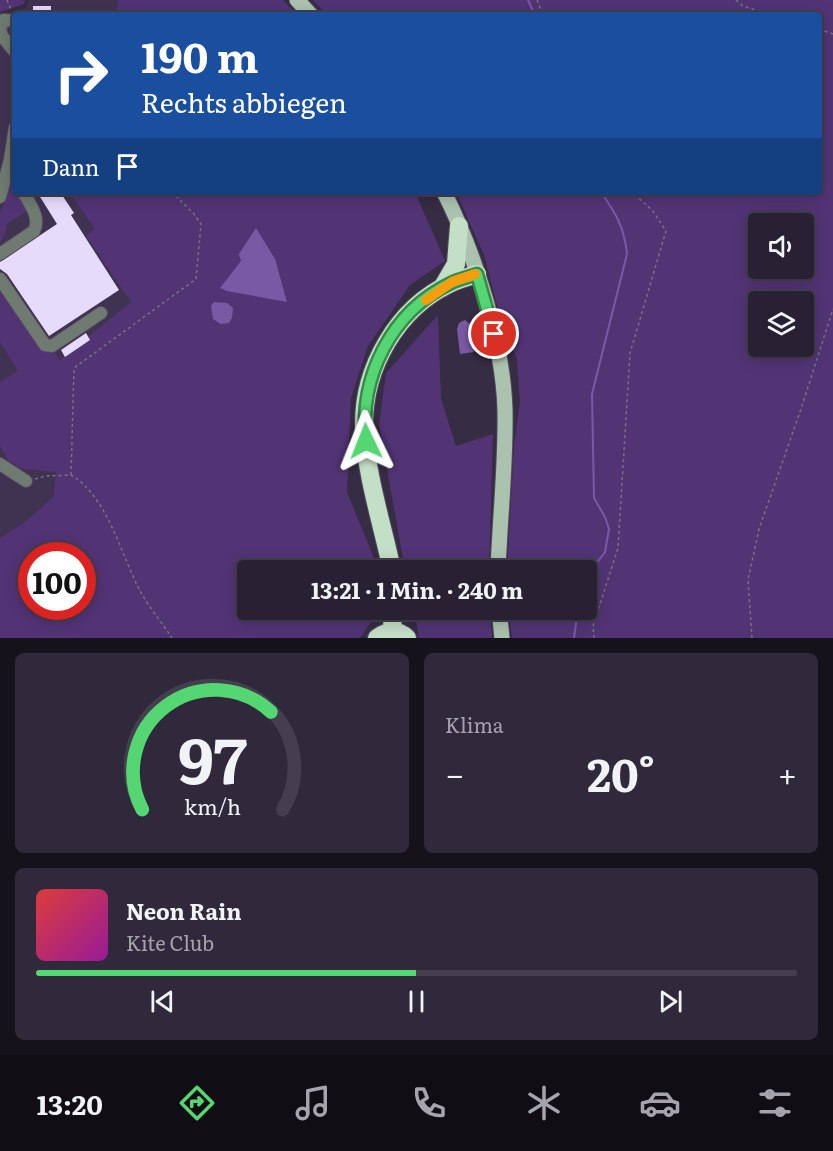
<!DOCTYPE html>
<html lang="de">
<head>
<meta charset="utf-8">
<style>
  :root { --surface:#282133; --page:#30293b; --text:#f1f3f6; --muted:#a5a3ac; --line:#443e4e; --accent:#54d672 }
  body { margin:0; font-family:Literata,serif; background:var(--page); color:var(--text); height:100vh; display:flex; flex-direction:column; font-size:22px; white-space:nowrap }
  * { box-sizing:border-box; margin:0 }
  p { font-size:20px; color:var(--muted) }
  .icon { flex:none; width:33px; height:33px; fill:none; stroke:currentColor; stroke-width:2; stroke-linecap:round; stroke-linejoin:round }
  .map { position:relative; height:638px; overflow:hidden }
  .details { display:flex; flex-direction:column; gap:15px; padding:15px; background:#16121c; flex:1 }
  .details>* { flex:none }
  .banner { position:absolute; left:12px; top:12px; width:810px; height:183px; border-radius:6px; box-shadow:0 3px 15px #0003,0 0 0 2px var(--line); background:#1a4fa0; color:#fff; overflow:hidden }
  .fabs { position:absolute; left:748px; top:213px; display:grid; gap:12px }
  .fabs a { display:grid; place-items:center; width:66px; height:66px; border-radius:6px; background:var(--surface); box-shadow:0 3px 15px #0003,0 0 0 2px var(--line); font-size:30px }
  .speed { position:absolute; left:18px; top:542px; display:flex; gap:12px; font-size:30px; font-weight:700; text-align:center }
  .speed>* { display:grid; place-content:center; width:78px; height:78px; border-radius:50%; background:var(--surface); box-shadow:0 3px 15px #0003,0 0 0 2px var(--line); line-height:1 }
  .speed .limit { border:9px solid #d22; background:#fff; color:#111 }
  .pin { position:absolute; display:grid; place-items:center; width:51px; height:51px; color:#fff; margin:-26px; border:3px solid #fff; border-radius:50%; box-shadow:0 2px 6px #0007 }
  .me { position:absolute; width:66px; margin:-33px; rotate:358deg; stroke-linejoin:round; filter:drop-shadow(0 0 4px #0008) }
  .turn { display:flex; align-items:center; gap:21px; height:126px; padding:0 30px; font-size:27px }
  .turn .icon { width:78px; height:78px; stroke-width:2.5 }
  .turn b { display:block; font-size:42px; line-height:51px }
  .then { display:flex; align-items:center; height:57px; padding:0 30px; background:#0003; gap:12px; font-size:22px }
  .big { font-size:45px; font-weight:700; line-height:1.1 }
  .details .tile { flex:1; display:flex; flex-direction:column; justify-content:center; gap:9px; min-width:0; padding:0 21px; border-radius:9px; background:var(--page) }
  .details .dial { align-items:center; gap:0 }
  .dial svg { height:156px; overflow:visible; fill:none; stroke:var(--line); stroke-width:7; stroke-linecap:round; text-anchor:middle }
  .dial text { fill:var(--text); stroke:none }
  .song { display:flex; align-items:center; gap:18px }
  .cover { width:72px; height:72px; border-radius:9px; background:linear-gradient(135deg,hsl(0 70% 55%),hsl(300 70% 35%)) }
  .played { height:6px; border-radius:3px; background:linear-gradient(90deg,var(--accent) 50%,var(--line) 50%) }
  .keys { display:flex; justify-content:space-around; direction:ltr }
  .heat { display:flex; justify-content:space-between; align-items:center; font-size:33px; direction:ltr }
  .details .tiles { flex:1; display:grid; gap:15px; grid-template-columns:1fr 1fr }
  .tile:last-child { grid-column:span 2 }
  .trip { position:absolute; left:237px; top:560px; width:360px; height:60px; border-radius:6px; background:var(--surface); box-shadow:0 3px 15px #0003,0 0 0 2px var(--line); font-weight:700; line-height:60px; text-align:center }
  .dock { display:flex; height:96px; justify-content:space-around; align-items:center; background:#100d14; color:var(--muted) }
  .dock .icon { width:42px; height:42px }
  .dock .selected { color:var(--accent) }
  .dock b { font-size:27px; color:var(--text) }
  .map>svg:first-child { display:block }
  .built { fill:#403352 }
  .green { fill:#523475; fill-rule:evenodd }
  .water { fill:#7a59a4 }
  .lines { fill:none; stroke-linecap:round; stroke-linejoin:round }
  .stream { stroke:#7a59a4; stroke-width:2 }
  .building { fill:#e7dbfb }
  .minor-casing { stroke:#544b61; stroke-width:14 }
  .major-casing { stroke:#544b61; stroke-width:17 }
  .highway-casing { stroke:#544b61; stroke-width:20 }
  .path { stroke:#787085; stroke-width:1.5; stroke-dasharray:3 3; stroke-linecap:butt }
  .minor { stroke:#6f7a70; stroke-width:12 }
  .major { stroke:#abc2ae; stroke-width:15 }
  .highway { stroke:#c3dfc6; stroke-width:18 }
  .route-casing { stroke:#378b4a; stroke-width:15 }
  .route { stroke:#54d672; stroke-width:10 }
  .slow { stroke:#f59e0b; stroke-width:10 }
</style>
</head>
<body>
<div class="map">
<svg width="833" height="638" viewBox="0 0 833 638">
  <rect width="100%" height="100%" fill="#362c44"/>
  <path class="built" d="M29,0H118L116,15H15V192H120L172,285L61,425L53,497L25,522L0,538V15L26,8Z"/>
  <path class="green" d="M0,0H25L24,4L0,12Z
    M118,0H283L297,15H116Z
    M313,0H833V638H512L508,609H586V570H507L514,446L520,403L517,359L503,327L484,255L456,192H819V15H327ZM759,224H804V268H759ZM759,302H804V346H759Z
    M10,189L16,192L28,210L6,225L7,228L0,244V213Z
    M69,192H414L416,194L445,261L410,285L368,346L351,398L347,492L376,563L377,570H248V609H378V612L360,638H0V538L25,522L53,497L56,472L22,469L8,460L0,446V382L18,371L0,342V286L60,360L131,302L86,236L95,229ZM32,555H82V606H32Z
    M438,315L441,399L456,446L493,434L489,570H405L379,424L386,373Z
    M414,609H490L492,638H419Z"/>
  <path class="water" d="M256,228L275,259L287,302L227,291L220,288L241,261L239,254Z
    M214,302L227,303L233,308L232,318L229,323L221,324L213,319L211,306Z
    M465,320L471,325L474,352L460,354L457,329L459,323Z"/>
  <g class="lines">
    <path class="stream" d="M528,0L535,15
      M586,582L590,572L605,552L609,529L605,517L594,498L592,394L627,254C624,226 616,214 601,192
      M574,638L578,609"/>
  </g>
  <path class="building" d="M33,6H51V15H33Z
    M37,192H60L74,213L71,215L119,290L49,336L7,274L0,269V262L57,224Z
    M86,333L90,340L65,357L61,350Z"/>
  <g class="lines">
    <defs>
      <path id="minor" d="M15,21L4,20L0,28L2,36L15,52
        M0,197L10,160L15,127
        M0,254L34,231C41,218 30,204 23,192
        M0,279L45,345L52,346L101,313
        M0,464L26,481"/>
      <path id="major" d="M297,0L311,15
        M444,192C475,254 503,341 505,410C506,464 500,517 498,570
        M499,609L502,638"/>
      <path id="highway" d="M442,288L456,264L459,226
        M392,570C382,523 366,475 364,427C363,368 397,308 451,283C459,279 469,277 477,274
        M392,631L393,609
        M377,638C387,631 397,629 407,638"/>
    </defs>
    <use href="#minor" class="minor-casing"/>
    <use href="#major" class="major-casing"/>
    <use href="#highway" class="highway-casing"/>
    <path class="path" d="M7,0L11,10
      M537,0L543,15
      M736,0L743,6L772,15
      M819,29L833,34
      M71,475L74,368L196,279L201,224L193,213L172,192
      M35,479L46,476L71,475C106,495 121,553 138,587C147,605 161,621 172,638
      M594,638L593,626L618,548L630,353L666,231L653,211L632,192
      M752,638L748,580L759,529L802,406L833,309"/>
    <use href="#minor" class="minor"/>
    <use href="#major" class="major"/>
    <use href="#highway" class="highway"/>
  </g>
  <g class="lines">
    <defs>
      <path id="route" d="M366,441C359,377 391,312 451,283C459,279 469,277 477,274L494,334"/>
    </defs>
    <use href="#route" class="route-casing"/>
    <use href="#route" class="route"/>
    <path class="slow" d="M426,300L452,282L475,274"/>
  </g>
</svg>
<div class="fabs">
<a><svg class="icon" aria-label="sound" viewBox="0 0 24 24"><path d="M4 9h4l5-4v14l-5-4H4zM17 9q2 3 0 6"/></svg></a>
<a><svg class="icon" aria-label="layers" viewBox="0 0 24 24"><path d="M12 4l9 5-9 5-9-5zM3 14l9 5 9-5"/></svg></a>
</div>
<div class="speed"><div class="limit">100</div></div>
<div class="pin" style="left:494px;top:334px;background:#d93025"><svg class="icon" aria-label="arrive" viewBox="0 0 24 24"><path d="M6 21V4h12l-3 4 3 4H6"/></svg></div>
<svg class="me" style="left:366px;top:441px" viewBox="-20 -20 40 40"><path d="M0-17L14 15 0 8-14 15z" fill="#54d672" stroke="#fff" stroke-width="4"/></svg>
<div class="trip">13:21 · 1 Min. · 240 m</div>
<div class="banner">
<div class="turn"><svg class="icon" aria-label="right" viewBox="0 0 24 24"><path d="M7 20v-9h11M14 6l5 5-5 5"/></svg><div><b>190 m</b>Rechts abbiegen</div></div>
<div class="then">Dann<svg class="icon" aria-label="arrive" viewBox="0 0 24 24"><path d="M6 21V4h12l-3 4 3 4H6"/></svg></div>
</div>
</div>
<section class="details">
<div class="tiles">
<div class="tile dial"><svg viewBox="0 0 100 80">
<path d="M14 69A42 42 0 1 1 86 69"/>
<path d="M14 69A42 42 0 0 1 80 19" stroke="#54d672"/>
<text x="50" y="56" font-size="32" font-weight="700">97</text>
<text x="50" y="72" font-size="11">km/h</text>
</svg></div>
<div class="tile"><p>Klima</p>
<div class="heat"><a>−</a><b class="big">20°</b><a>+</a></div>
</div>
<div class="tile">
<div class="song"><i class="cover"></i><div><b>Neon Rain</b><p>Kite Club</p></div></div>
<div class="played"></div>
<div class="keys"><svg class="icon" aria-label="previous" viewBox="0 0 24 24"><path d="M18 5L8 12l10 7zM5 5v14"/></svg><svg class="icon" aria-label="pause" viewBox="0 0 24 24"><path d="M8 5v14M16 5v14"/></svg><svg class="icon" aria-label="next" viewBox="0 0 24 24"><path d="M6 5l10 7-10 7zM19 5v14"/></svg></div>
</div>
</div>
</section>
<nav class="dock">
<b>13:20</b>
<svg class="icon selected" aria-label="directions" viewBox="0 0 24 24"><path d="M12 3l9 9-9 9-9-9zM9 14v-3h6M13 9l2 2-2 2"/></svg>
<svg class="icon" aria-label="music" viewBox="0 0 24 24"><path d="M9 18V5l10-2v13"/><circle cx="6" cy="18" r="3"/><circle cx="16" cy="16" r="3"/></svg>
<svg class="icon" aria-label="phone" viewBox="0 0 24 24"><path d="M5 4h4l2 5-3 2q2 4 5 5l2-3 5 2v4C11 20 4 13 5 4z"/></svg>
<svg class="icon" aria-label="climate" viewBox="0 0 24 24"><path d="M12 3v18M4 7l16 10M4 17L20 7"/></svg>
<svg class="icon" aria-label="car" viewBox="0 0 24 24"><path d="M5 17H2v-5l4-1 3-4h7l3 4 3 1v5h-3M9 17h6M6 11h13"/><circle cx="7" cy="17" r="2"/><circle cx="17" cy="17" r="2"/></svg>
<svg class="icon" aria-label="filters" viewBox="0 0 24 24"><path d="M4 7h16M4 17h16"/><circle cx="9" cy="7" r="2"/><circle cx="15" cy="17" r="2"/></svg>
</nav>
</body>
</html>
